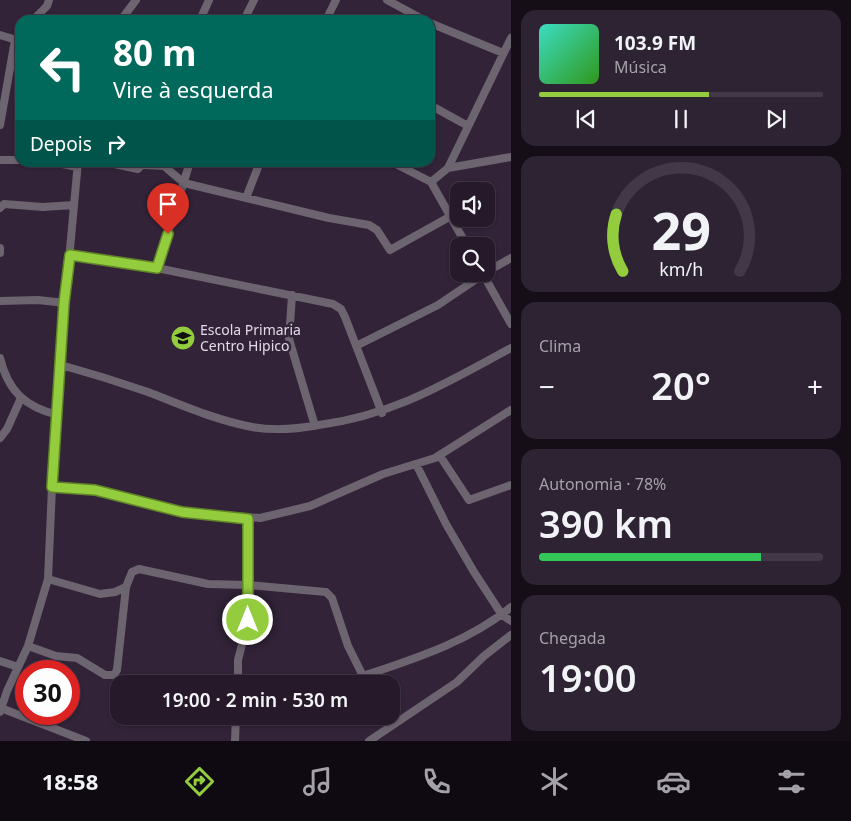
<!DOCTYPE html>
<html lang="pt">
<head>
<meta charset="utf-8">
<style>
  :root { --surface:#261a2a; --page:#2e2332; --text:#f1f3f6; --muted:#a4a1a8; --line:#423847; --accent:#93cd3d }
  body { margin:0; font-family:"Noto Sans",sans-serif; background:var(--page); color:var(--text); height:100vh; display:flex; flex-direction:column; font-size:19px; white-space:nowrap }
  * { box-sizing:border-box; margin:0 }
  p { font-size:16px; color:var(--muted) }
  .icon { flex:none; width:28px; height:28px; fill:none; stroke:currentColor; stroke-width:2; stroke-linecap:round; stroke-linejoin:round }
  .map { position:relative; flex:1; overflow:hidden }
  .details { display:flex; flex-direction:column; gap:10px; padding:10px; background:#150e17; width:340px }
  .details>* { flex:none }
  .guide { position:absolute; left:15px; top:15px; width:420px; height:152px; border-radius:15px; box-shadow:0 1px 4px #0004,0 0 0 1px var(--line); background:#00695c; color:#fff; overflow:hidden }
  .fabs { position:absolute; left:450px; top:182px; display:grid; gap:10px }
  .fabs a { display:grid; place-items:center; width:45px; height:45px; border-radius:10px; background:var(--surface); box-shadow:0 1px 4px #0004,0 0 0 1px var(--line); font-size:25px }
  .speed { position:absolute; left:15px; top:660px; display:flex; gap:10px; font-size:25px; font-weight:700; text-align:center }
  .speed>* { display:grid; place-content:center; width:65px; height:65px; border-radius:50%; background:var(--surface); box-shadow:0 1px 4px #0004,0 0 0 1px var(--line); line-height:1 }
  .speed .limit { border:8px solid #d22; background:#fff; color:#111 }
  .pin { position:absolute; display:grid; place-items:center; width:42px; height:42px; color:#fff; margin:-51px -21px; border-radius:50% 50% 50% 0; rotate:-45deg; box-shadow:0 0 5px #0007 }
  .pin .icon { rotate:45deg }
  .me { position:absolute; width:55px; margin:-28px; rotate:0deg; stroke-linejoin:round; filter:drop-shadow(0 0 4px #0008) }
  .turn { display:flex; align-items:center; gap:18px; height:105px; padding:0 15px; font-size:22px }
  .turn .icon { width:65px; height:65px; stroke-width:2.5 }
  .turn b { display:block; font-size:35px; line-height:42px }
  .then { display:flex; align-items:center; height:48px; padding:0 15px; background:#0003; gap:10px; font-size:19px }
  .big { font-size:38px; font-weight:600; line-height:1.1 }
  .details .tile { flex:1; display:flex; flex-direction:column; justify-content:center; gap:8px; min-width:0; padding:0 18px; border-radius:15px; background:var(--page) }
  .details .dial { align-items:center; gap:0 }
  .dial svg { height:130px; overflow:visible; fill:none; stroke:var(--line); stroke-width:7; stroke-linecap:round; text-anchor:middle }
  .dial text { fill:var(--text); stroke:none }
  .song { display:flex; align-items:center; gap:15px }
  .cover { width:60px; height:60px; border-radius:8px; background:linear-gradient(135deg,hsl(170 70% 55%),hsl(110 70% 35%)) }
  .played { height:5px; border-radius:2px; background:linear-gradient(90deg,var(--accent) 60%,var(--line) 60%) }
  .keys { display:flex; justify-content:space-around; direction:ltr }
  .heat { display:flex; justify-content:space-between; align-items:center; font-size:28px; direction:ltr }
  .charge { height:8px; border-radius:4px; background:linear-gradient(90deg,#34c759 78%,var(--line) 0) }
  .trip { position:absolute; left:110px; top:675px; width:290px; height:50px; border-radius:15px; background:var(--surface); box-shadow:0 1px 4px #0004,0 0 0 1px var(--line); font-weight:600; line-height:50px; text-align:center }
  .tab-bar { display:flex; height:80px; justify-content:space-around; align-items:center; background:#0f0a11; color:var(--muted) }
  .tab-bar .icon { width:35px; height:35px }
  .tab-bar .current { color:var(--accent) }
  .tab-bar b { font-size:22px; color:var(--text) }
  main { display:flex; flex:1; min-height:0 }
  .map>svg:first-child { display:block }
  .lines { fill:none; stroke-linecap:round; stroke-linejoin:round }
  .street { stroke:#6c646f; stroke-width:8 }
  .route-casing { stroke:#608528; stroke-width:12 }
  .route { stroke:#93cd3d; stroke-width:9 }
  .labels { text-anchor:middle; stroke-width:5; stroke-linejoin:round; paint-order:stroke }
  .poi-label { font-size:14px; fill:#e2d8e7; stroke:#322338; text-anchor:start }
</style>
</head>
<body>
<main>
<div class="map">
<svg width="511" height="741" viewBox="0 0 511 741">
  <rect width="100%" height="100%" fill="#322338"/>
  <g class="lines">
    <path class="street" d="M387,0L424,20
      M33,20L47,6L49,0
      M121,20L136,0
      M200,20L209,0
      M244,20L254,0
      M326,20L336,0
      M430,23L503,53
      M0,35L20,41
      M430,105L468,126
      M0,125L15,40
      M0,160H20
      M53,162L77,167
      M105,162L138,169L145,162
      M392,162L431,182L467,246
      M144,165L164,166L184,183L329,218L369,225L377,230L390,250L451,216
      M448,168L511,157
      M431,182L448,168L511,38
      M246,198L260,162
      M0,208L4,204L43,207L74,205
      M0,248V253
      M70,255L157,268L333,304L341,309L345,317L382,413
      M157,268L190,162
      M486,272L511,258
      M483,274L511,324
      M292,295L289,339L315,426
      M0,301L38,300L65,303
      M356,346L438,305L484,274
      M0,358C8,391 25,407 58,415
      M61,365C90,373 119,382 148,392C182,405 215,420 252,427C274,431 297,429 319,425C394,415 446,383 511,348
      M0,438L7,429L21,398
      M440,456L469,500L511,485
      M416,464L446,524L474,572L502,615L511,621
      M52,487L95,490L182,512L260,518L310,506L383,474L435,458L511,410
      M48,579L100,594L115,592L126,587L132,572L139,569L208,584L248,585L326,592L332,598L348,646L363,676
      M28,646L56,656L77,658L105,675H114L117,670L126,587
      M0,661L18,667
      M238,684V660L248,621V519
      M340,684C399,663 462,647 511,607
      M1,708L86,741
      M0,712L7,691L28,646L48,579L52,487L65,303L78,162
      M235,741L236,716
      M369,741L457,682L484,656L511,635"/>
  </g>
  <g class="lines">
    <defs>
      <path id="route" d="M168,234L157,268L70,255L64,303L52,487L95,490L182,512L248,519V620"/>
    </defs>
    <use href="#route" class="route-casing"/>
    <use href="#route" class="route"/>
  </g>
  <defs>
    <symbol id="school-disc" viewBox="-11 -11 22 22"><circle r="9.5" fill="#93cd3d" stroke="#322338"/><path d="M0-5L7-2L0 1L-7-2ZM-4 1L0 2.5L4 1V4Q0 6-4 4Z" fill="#111"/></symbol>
  </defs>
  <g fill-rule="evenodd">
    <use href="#school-disc" x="169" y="324" width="28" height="28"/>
  </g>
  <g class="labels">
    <g class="poi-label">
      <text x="200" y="335">Escola Primaria<tspan x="200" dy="16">Centro Hipico</tspan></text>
    </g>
  </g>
</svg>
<div class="fabs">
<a><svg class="icon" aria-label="sound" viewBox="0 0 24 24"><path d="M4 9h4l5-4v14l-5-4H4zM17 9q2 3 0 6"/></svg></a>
<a><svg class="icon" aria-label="search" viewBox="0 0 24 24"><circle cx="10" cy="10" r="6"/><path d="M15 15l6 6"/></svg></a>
</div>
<div class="speed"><div class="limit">30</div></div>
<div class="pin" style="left:168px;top:234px;background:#d93025"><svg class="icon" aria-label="arrive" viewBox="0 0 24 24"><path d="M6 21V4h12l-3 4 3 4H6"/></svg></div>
<svg class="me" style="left:248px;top:620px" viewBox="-20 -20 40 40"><circle r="17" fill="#93cd3d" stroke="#fff" stroke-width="3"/><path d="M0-11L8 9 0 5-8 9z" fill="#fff"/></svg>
<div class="trip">19:00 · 2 min · 530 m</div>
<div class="guide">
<div class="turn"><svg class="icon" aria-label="left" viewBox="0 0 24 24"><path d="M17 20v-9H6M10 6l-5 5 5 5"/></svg><div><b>80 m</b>Vire à esquerda</div></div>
<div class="then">Depois<svg class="icon" aria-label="right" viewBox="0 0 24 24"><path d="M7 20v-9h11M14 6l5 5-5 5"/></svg></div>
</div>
</div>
<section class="details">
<div class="tile">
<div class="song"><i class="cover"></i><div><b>103.9 FM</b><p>Música</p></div></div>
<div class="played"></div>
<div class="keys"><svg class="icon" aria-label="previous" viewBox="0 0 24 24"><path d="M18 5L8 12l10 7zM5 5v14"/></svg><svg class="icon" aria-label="pause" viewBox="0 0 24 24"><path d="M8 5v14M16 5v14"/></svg><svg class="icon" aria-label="next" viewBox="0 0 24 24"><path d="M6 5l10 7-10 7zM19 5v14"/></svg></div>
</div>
<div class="tile dial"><svg viewBox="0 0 100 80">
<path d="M14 69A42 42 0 1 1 86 69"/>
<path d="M14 69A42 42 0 0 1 10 34" stroke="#93cd3d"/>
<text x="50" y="56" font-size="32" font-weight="700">29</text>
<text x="50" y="72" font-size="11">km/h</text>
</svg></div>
<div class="tile"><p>Clima</p>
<div class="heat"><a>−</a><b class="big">20°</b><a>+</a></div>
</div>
<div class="tile"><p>Autonomia · 78%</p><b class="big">390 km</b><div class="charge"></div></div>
<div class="tile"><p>Chegada</p><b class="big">19:00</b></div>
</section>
</main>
<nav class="tab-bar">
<b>18:58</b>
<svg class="icon current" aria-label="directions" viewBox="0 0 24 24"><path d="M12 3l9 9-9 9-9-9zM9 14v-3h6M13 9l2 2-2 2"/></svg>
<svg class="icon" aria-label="music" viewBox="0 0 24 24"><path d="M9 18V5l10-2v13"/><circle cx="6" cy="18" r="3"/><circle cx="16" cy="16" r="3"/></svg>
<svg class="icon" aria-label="phone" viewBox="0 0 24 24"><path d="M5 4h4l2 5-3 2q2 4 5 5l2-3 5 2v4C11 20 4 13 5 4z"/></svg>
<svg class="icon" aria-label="climate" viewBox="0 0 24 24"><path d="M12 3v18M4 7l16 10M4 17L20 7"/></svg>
<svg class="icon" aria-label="car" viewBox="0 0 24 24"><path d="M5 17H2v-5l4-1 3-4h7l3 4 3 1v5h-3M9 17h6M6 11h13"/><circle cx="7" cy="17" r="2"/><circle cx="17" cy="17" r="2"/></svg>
<svg class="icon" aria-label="filters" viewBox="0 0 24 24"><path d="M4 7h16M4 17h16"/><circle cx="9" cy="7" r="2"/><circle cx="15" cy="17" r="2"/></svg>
</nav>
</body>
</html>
